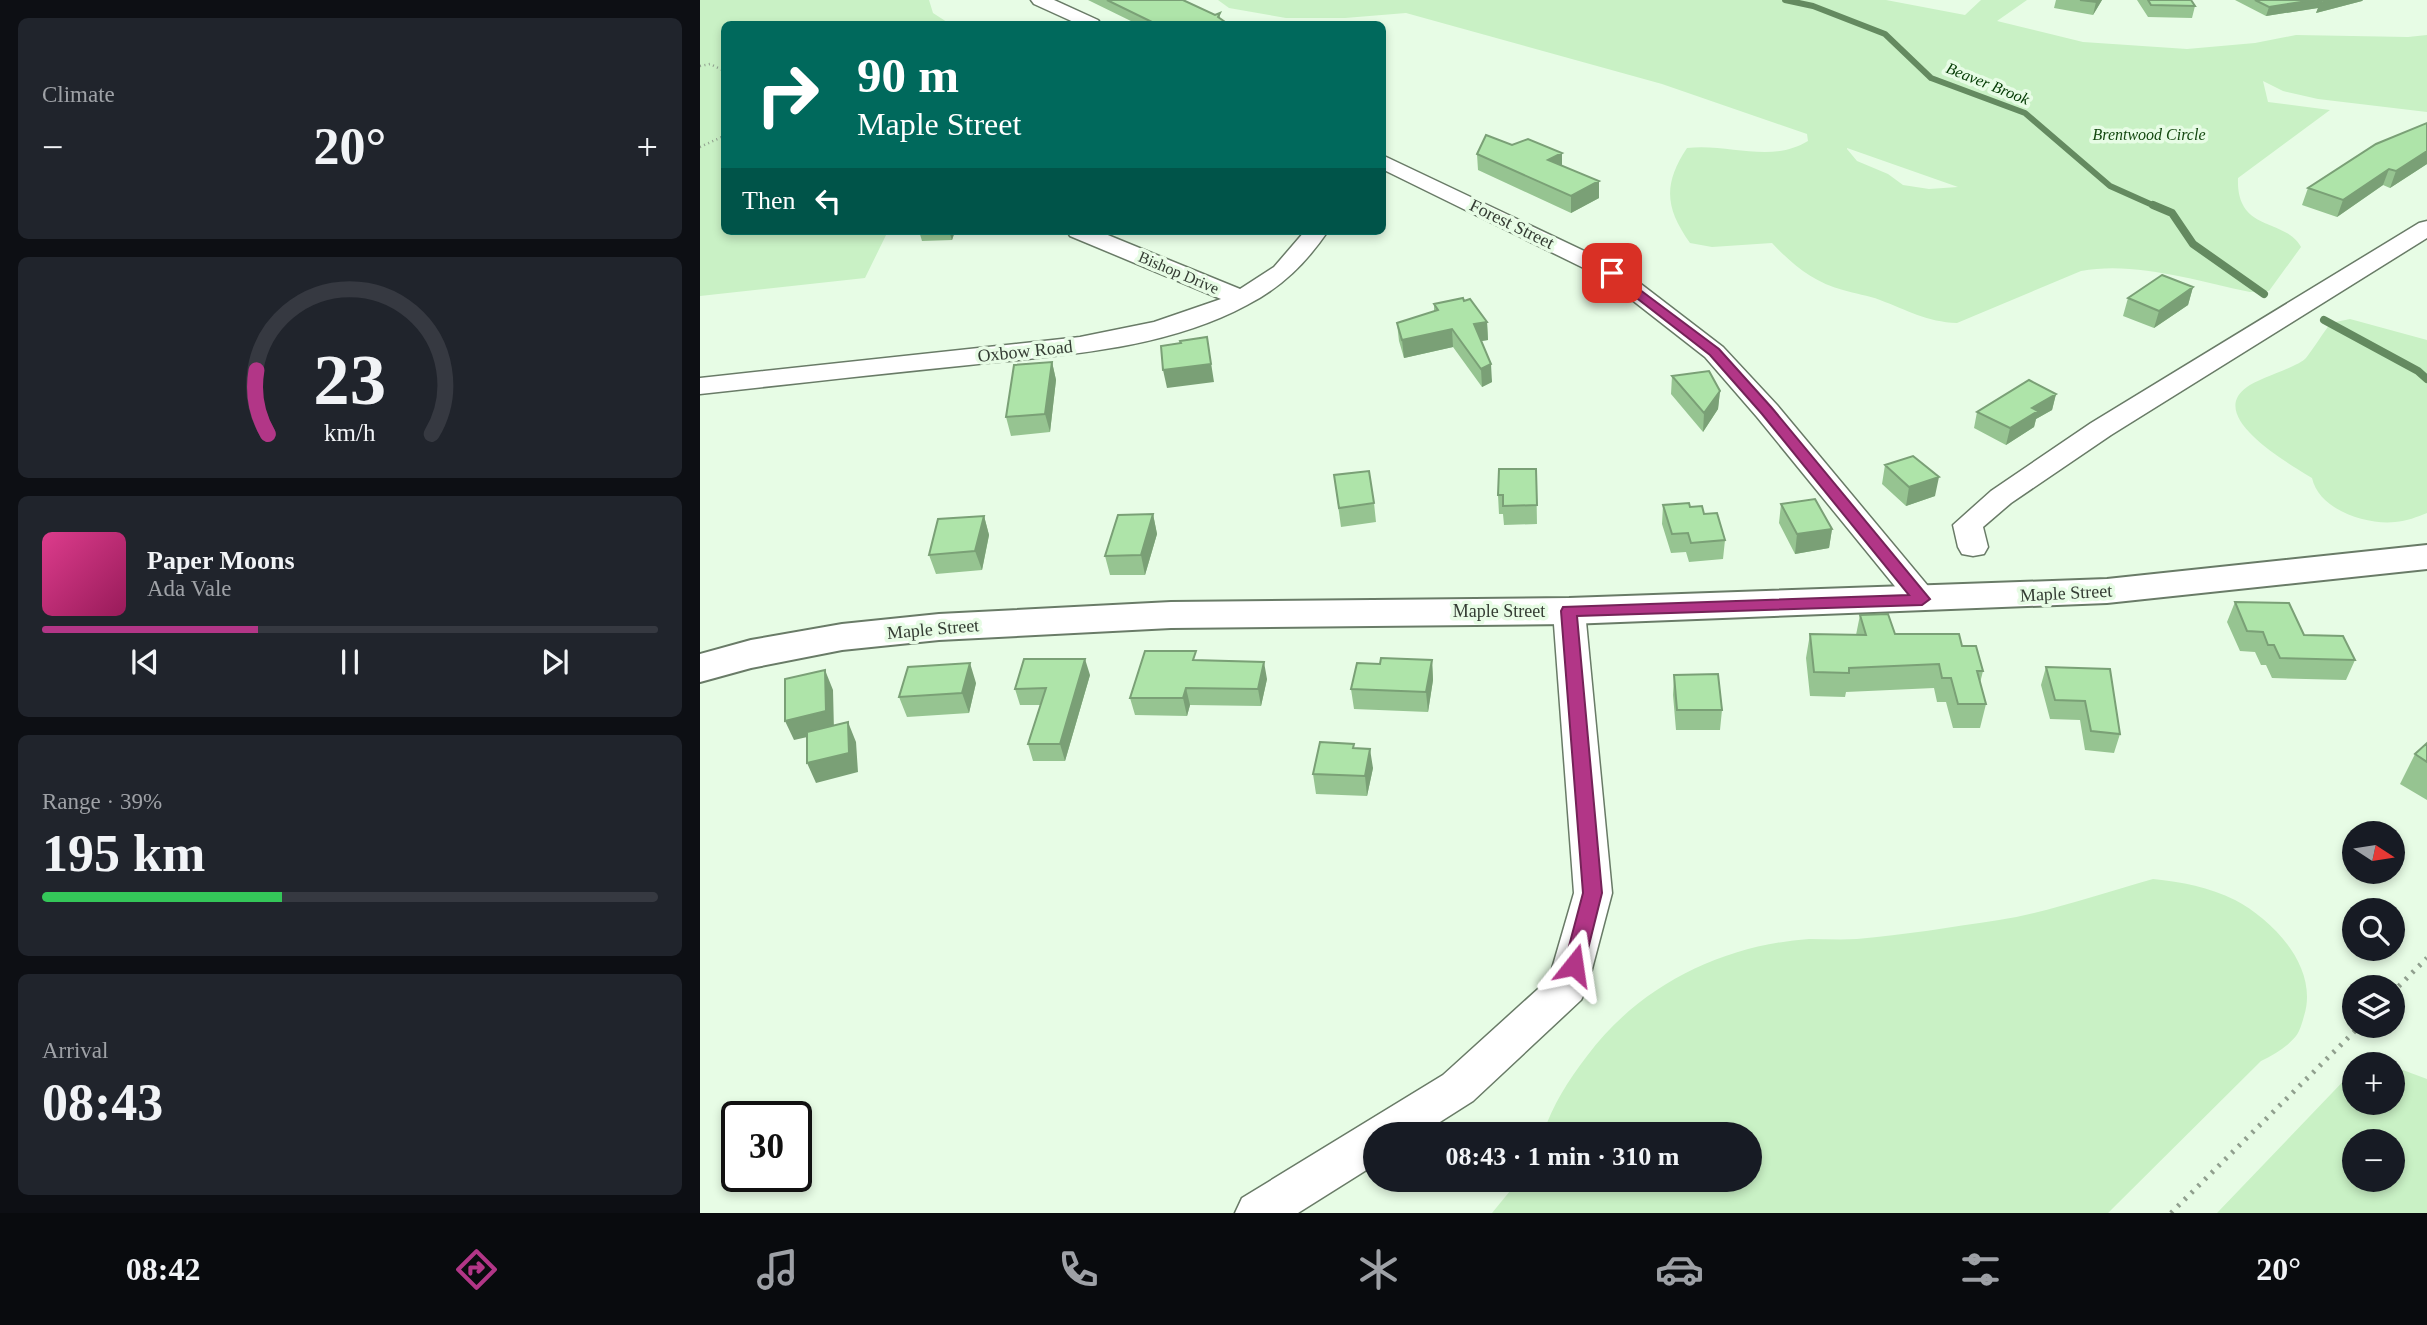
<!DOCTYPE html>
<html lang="en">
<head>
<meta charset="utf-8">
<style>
  :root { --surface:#171b24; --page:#20242c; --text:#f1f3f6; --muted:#9ea1a6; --line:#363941; --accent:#b23687 }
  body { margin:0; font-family:"Times New Roman",serif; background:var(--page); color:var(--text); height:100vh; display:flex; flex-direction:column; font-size:26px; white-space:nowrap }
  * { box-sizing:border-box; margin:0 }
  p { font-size:23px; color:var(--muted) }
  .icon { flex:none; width:38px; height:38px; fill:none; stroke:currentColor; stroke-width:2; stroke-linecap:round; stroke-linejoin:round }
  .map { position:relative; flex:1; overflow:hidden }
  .side { display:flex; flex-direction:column; gap:18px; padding:18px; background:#0d0f14; width:700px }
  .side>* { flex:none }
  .hud { position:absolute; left:21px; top:21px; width:665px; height:214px; border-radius:10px; box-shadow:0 4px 10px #0003; background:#00695c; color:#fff; overflow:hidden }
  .needle { width:46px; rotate:102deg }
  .buttons { position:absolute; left:1642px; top:821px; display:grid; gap:14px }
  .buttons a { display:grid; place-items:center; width:63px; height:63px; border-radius:50%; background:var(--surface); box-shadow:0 4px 10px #0003; font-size:35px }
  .speed { position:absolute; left:21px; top:1101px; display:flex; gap:14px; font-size:35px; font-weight:700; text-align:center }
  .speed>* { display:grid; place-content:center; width:91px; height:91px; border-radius:50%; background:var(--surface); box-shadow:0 4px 10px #0003; line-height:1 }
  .speed .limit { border:4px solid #111; border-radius:10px; background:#fff; color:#111 }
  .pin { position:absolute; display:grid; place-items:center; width:60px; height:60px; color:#fff; margin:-30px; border-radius:14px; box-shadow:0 4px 10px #0006 }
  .me { position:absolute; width:77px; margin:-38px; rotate:15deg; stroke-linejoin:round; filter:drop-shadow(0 0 5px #0008) }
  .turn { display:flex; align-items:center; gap:24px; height:147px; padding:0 21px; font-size:32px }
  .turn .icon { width:91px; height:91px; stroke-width:2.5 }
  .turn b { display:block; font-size:49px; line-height:60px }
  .then { display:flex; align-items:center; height:66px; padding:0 21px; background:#0003; gap:14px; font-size:26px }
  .big { font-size:52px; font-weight:600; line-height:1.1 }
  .side .widget { flex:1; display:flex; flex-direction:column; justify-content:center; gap:10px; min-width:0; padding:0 24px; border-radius:10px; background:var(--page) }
  .side .dial { align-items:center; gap:0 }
  .dial svg { height:182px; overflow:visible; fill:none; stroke:var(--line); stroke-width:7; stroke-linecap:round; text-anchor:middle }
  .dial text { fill:var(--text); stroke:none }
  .song { display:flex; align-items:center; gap:21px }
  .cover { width:84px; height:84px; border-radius:10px; background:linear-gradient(135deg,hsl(330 70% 55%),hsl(330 70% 35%)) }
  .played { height:7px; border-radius:4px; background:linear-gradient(90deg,var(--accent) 35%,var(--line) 35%) }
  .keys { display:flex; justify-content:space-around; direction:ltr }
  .heat { display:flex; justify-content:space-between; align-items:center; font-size:38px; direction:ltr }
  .charge { height:10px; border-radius:5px; background:linear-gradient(90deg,#34c759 39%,var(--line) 0) }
  .trip { position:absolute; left:663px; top:1122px; width:399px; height:70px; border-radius:35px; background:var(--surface); box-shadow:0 4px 10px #0003; font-weight:600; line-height:70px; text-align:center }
  .menu { display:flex; height:112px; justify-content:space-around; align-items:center; background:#090b0e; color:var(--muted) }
  .menu .icon { width:49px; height:49px }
  .menu .active { color:var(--accent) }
  .menu b { font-size:32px; color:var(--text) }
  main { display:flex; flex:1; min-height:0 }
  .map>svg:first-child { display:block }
  .green { fill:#c9f1c5; fill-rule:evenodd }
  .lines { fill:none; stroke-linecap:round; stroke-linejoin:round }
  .stream-far1 { stroke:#648a60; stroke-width:6 }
  .stream { stroke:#648a60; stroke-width:8 }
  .minor-casing { stroke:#697b67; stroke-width:3 }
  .major-casing { stroke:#697b67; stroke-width:4 }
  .path-far1 { stroke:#909f8e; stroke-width:2.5; stroke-dasharray:1 3.5; stroke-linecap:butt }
  .path { stroke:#909f8e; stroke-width:5; stroke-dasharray:2.5 7; stroke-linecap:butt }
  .minor { fill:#fff; fill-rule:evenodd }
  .major { fill:#fff; fill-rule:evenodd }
  .wall { fill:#96c491 }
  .shaded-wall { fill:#7aa076 }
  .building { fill:#aee4a9; stroke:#7aa076; stroke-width:2 }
  .route { fill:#b23687; stroke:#742358; stroke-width:2 }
  .labels { text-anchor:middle; stroke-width:7; stroke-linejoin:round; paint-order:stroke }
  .far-water-label { font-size:16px; font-style:italic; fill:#003800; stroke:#e7fce5 }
  .far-park-label { font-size:16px; font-style:italic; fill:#13480f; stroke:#e7fce5 }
  .far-street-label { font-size:16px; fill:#343c33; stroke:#e7fce5 }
  .street-label { font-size:18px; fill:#343c33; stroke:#e7fce5 }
</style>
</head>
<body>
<main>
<section class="side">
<div class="widget"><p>Climate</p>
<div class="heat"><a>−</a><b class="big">20°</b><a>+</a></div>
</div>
<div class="widget dial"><svg viewBox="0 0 100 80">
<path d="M14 69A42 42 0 1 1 86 69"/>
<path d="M14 69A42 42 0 0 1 9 41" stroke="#b23687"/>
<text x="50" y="56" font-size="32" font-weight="700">23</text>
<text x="50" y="72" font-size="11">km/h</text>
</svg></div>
<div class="widget">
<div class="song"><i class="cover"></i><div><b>Paper Moons</b><p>Ada Vale</p></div></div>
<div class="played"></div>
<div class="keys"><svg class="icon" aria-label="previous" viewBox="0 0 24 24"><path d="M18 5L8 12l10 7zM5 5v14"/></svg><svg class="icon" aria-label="pause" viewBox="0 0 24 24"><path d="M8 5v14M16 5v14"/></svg><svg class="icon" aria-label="next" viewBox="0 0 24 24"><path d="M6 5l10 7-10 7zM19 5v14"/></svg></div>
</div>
<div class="widget"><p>Range · 39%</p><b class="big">195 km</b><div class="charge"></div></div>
<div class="widget"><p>Arrival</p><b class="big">08:43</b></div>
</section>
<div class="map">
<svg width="1727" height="1213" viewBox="0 0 1727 1213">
  <rect width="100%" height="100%" fill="#e7fce5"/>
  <path class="green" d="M0,0H229L233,13L250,24H24V231H188L165,278L0,296Z
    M518,0H1186L1265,15L1281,0H1327L1297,21L1383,42L1487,49L1555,43L1596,35L1708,37L1727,35V112L1618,99L1583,91L1563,81L1568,102L1630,110L1538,178C1536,233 1584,217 1601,247L1569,291L1550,292C1496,281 1435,261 1381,271L1257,323C1227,322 1207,310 1180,300C1168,295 1155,294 1143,290C1113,282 1093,265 1072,243L1012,247L990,243C965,208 963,184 987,148C1029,143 1070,164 1108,141L1107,134L962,84L706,13L645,18H586L529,8ZM1147,149V148L1258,187L1229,189L1203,185L1188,174L1157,161Z
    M1650,319L1727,340V513C1717,517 1707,521 1695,522C1666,525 1619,510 1612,478C1593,466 1504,417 1547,387C1559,378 1598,367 1606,358C1614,348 1622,334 1631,323Z
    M1453,879C1482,882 1509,887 1535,900C1575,921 1619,969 1604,1016C1602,1023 1600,1031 1596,1036C1586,1048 1575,1054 1561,1061L1408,1213H792L819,1180H1050V1134H843C853,1104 868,1081 887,1056C939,986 1022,945 1109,939C1125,939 1141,940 1157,939C1204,935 1252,927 1299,920C1349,912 1403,893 1453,879Z
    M1692,1066L1727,1079V1213H1517L1654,1070V1102H1692ZM1692,1141V1180H1654V1141Z"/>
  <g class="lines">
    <path class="stream-far1" d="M1085,0L1113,6L1185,34L1231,78L1325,113L1410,186L1457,207"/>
    <path class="stream" d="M1453,205L1472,213L1493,244L1564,294
      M1624,320L1718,371L1727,379"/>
    <defs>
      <path id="minor" d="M331,0H354L398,20L401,24H378L334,4Z
        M682,155L920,268L1023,347L1077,405L1233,592L1238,599L1233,606L1222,609L1211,606L1057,417L1005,357L904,278L682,169Z
        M1727,221V238L1411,435L1311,503L1283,527L1288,547L1284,554L1273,556L1262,554L1258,547L1253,525L1291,491L1391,423L1719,223Z
        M367,231H398L540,289L574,267L605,231H628C606,263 582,287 547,305C464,350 361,355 269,365C179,374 90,384 0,394V378L380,337L454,322L521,299L370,236Z
        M869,601L880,604L885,611L912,893L887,988L881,1000L773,1101L721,1134H676V1164L598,1213H535L542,1198L743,1075L849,979L874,893L853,611L858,604Z"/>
      <path id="major" d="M1727,545V569L1407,603L869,624L471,628L239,640L142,650L51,668L0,682V654L51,640L142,624L239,614L471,602L869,598L1407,579Z"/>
    </defs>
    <use href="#minor" class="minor-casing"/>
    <use href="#major" class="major-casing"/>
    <path class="path-far1" d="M0,66L10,64L24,71
      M0,147L24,136"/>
    <path class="path" d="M1692,993L1727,958
      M1471,1213L1660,1026"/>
    <use href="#minor" class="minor"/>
    <use href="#major" class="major"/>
  </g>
  <path class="wall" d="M388,0H483L515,15L520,13V19L528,24H437Z
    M1356,0H1402L1393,15L1354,8Z
    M1437,0H1491L1495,6L1492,18L1448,17Z
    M1535,0H1663L1662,1L1616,13L1618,8L1566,16Z
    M1727,123V164L1690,188L1683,185L1637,217L1602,205L1608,188Z
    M812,145L862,153V166L899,181V198L871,213L778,170L777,154Z
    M219,231H255L252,240L222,241Z
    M1493,287L1488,305L1454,328L1423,316L1428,298Z
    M764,301L787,322L788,340L781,341L792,382L782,387L753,347L704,358L699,341L697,323L734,311V304Z
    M352,362L356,380L350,432L311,436L306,417Z
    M972,376L1020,391L1018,409L1003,432L971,394Z
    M1356,394L1352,410L1336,419L1334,427L1306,445L1274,428L1277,412Z
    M1185,465L1235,496L1206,506L1182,484Z
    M836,469L837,524L804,525L803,514H799L798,495Z
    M634,475L674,503L676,522L641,527Z
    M1081,504L1132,529L1129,548L1095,554L1079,523Z
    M963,505L990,507L1004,514L1025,540L1023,559L989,562L986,552L971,553L962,524Z
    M453,514L457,534L445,575H410L405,556Z
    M284,516L289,535L282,570L236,574L229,555Z
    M1535,602L1604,635L1655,660L1646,680L1572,678L1566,665H1561L1555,652L1540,651L1527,622Z
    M1160,615L1195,634L1283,671L1280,683L1286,704L1280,728H1253L1246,702H1237L1234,688L1146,692L1145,697L1110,696L1106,658L1110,634L1156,635Z
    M498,660L567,679L561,706L490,705L487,716L435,715L430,698Z
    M732,660L733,680L728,712L654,709L651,689L680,664Z
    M1346,667L1410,669L1420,734L1414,753L1385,750L1380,720L1350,719L1341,685Z
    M390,675L365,761H333L328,744L341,705H320L315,689Z
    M974,675L1022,710L1020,730H976L973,695Z
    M276,683L269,713L207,717L199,697Z
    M1727,743V800L1700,784L1715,754Z
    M654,744V748L673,768L667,796L616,794L613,774Z"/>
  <path class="shaded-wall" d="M1397,0H1402L1393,15L1396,2Z
    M1614,0H1663L1662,1L1616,13L1618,8L1566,16L1569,7Z
    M1727,151V164L1690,188L1696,171Z
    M862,153V170L848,160Z
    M1689,169L1683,185L1637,217L1643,200Z
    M899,181V198L871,213V196Z
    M249,231H255L252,240Z
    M1493,287L1488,305L1454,328L1459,311Z
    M787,322L788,340L775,342L774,324Z
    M752,329L753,347L704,358L702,340Z
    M507,337L514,382L467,388L463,370Z
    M352,362L356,380L350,432L345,414Z
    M791,364L792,382L782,387L781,369Z
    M1020,391L1018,409L1003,432L1004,413Z
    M1356,394L1352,410L1336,419L1334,427L1306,445L1310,428L1332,408Z
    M1239,477L1235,496L1206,506L1209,487Z
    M453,514L457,534L445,575L441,555Z
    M284,516L289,535L282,570L275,551Z
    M1132,529L1129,548L1095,554L1097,534Z
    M385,659L390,675L365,761L360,744Z
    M732,660L733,680L728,712L726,692Z
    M564,662L567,679L561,706L558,689Z
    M270,663L276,683L269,713L262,693Z
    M125,670L133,690L134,731L94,740L85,721Z
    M486,688L490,705L487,716L483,698Z
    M148,722L156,742L158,772L116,783L107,763Z
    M670,749L673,768L667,796L665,776Z"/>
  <path class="building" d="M407,0H483L515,15L520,13L518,17L528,24H456Z
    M1380,0H1397L1396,2Z
    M1448,0H1491L1495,6L1451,5Z
    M1555,0H1614L1569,7Z
    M1622,0H1633L1619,3Z
    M1727,123V151L1696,171L1689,169L1643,200L1608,188L1676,144Z
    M786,135L812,145L828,139L862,153L848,160L899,181L871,196L777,154Z
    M1462,275L1493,287L1459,311L1428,298Z
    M763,298L764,301L770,299L787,322L774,324L791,364L781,369L752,329L702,340L697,323L738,310L734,304Z
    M507,337L511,364L463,370L461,346L481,343L480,341Z
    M352,362L345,414L306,417L314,365Z
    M1009,371L1020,391L1004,413L972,376Z
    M1329,380L1356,394L1332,408L1338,411L1310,428L1277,412Z
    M1213,456L1239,477L1209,487L1185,465Z
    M799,469H836L837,505L803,506V495H798Z
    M669,471L674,503L639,508L634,475Z
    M1115,499L1132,529L1097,534L1081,504Z
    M989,503L990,507L1002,506L1004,514L1017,513L1025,540L991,543L988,533L972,534L963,505Z
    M453,514L441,555L405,556L418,515Z
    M284,516L275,551L229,555L238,519Z
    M1535,602L1589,603L1604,635L1643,636L1655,660L1580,658L1574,645H1568L1563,632L1547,631Z
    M1188,614L1195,634H1259L1262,646H1276L1283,671H1277L1286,704H1258L1251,678H1242L1239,664L1149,668V673L1114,672L1110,634L1166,635L1160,615Z
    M445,651H496L493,660L564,662L558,689L486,688L483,698H430Z
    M681,658L732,660L726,692L651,689L657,663L680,664Z
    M324,659H385L360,744H328L346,688L315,689Z
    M270,663L262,693L199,697L208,667Z
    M1346,667L1410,669L1420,734L1391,731L1385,701L1355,700Z
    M125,670L126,711L85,721V679Z
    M1018,674L1022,710H977L974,675Z
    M148,722L149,753L107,763V732Z
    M620,742L654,744L653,748L670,749L665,776L613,774Z
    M1727,743V762L1715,754Z"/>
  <path class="route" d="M912,269L1019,349L1072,408L1230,599L1222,605L877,616L902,893L884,965L881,970L874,973L867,970L864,965L883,893L861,611L863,607L1209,595L1062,414L1010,355L907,275V270Z"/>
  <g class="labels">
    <g class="far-water-label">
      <text transform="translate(1288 83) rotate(22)" y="6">Beaver Brook</text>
    </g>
    <g class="far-park-label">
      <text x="1449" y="140">Brentwood Circle</text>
    </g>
    <g class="far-street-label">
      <text transform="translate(479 272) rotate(23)" y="6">Bishop Drive</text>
    </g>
    <g class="street-label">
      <text transform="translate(812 224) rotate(26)" y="6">Forest Street</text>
      <text transform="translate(325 351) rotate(-6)" y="6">Oxbow Road</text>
      <text transform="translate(1366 593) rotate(-3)" y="6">Maple Street</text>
      <text x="799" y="617">Maple Street</text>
      <text transform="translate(233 629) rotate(-5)" y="6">Maple Street</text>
    </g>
  </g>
</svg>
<div class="buttons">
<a><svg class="needle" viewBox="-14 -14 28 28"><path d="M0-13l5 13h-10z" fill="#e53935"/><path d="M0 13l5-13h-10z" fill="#9ea1a6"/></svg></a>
<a><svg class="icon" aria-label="search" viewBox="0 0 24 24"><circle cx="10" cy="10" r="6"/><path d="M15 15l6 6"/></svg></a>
<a><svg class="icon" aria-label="layers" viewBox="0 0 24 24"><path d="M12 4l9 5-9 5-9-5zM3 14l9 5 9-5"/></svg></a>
<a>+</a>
<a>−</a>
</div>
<div class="speed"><div class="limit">30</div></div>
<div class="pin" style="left:912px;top:273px;background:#d93025"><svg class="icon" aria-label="arrive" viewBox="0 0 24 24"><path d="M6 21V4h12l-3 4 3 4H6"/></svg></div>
<svg class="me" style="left:874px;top:965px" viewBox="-20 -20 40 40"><path d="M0-17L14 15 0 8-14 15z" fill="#b23687" stroke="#fff" stroke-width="4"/></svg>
<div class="trip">08:43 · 1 min · 310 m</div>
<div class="hud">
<div class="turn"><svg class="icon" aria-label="right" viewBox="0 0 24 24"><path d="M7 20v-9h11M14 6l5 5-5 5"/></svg><div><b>90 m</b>Maple Street</div></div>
<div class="then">Then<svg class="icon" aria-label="left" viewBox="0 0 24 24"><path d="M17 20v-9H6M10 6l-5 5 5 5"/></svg></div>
</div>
</div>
</main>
<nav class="menu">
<b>08:42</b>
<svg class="icon active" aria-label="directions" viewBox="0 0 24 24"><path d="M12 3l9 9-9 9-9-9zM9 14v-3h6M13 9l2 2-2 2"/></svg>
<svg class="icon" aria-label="music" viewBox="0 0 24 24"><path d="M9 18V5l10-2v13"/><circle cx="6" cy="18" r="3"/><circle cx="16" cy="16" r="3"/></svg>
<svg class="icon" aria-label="phone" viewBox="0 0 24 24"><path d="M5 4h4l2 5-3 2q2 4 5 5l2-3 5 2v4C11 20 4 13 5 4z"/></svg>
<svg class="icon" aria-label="climate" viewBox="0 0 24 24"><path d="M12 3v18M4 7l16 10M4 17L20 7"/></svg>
<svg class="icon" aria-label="car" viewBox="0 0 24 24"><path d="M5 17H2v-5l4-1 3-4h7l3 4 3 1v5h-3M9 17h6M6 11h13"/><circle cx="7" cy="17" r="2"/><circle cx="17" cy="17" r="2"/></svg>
<svg class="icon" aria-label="filters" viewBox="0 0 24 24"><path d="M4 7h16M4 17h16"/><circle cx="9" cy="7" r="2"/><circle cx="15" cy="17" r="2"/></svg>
<b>20°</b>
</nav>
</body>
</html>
